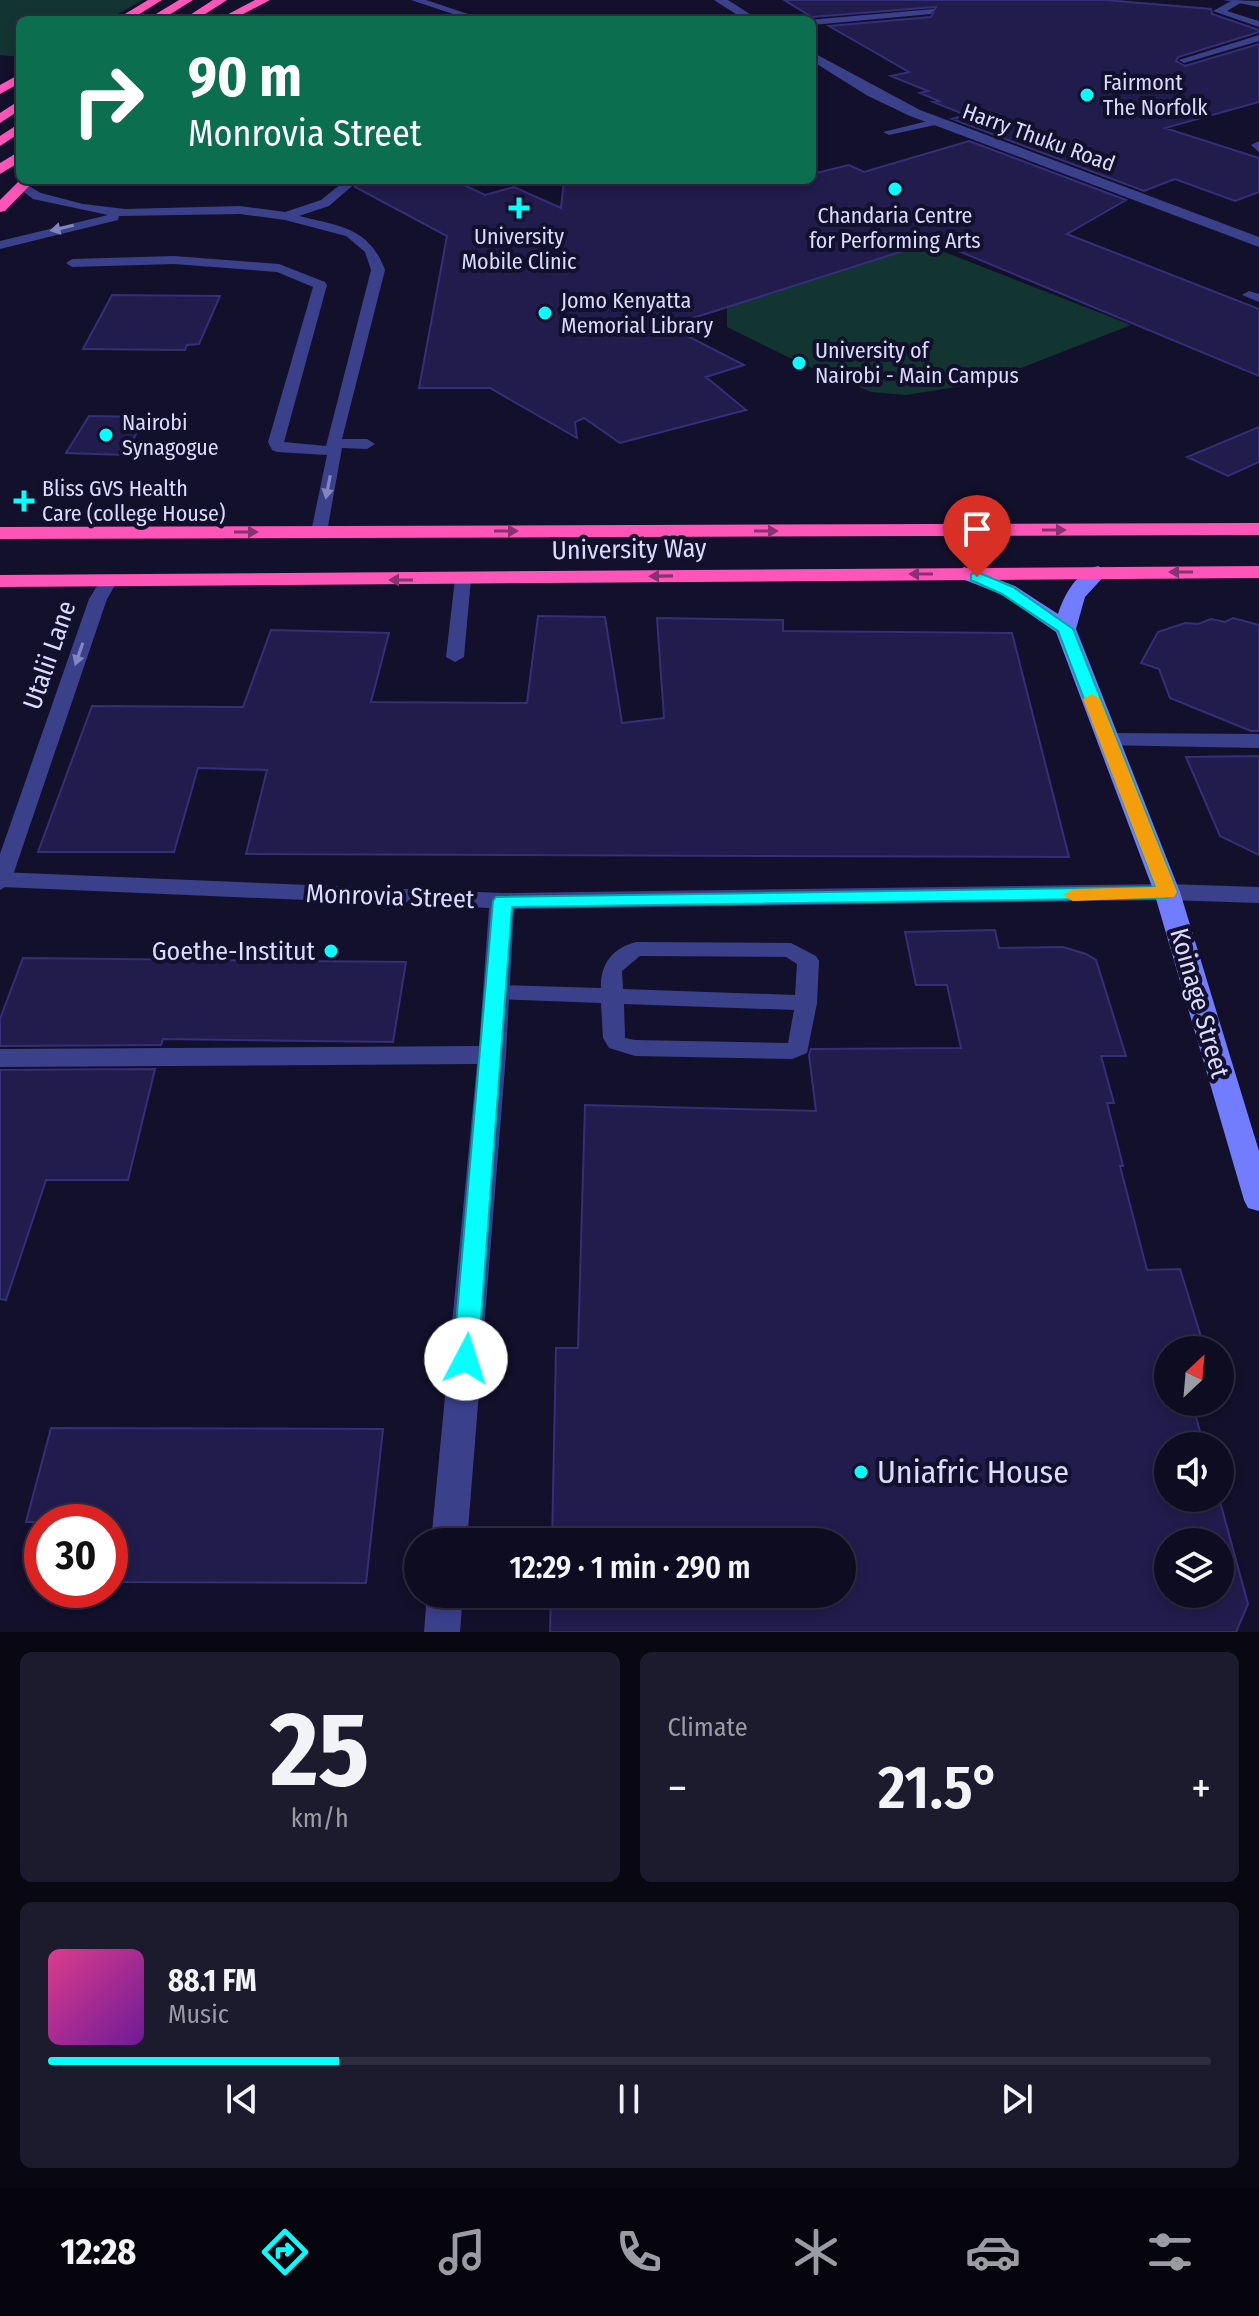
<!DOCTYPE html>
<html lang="en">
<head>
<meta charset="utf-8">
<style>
  :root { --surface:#0e0c20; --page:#1c1a2d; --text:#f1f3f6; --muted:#9b9ba5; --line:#2e2c3e; --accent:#06fffe }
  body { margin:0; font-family:"Fira Sans Condensed",sans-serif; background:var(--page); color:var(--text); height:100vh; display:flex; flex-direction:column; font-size:30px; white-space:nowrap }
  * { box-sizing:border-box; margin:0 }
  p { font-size:26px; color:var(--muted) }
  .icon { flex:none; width:44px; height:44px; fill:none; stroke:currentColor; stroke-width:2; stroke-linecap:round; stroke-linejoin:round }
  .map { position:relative; height:1632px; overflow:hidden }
  .sheet { display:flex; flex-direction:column; gap:20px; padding:20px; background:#080712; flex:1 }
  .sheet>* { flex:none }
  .guide { position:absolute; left:16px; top:16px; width:800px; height:168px; border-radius:12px; box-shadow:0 4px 12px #0003,0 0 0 2px var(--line); background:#0b6e4f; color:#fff; overflow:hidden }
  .needle { width:52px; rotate:26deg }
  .buttons { position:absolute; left:1154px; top:1336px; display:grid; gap:16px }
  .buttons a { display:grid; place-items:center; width:80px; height:80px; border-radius:50%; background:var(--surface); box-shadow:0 4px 12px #0003,0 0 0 2px var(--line); font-size:40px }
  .speed { position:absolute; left:24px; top:1504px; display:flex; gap:16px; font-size:40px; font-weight:700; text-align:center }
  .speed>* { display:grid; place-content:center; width:104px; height:104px; border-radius:50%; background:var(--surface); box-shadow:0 4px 12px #0003,0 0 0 2px var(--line); line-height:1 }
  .speed .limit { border:12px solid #d22; background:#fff; color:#111 }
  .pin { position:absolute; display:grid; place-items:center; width:68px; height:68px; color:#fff; margin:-82px -34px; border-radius:50% 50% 50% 0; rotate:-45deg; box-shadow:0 0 8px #0007 }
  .pin .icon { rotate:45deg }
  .me { position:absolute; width:88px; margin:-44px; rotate:5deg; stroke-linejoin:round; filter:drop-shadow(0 0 6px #0008) }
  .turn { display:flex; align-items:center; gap:28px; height:168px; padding:0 40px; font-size:36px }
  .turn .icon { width:104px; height:104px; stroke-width:2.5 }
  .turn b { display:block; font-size:56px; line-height:68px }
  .big { font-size:60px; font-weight:600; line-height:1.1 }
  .sheet .card { flex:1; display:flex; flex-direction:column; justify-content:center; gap:12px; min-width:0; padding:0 28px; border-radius:12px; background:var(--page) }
  .sheet .dial { align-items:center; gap:0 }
  .dial b { font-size:104px; line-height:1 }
  .song { display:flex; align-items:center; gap:24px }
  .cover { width:96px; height:96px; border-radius:12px; background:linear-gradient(135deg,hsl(330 70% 55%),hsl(280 70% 35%)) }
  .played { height:8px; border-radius:4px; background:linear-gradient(90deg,var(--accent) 25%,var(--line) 25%) }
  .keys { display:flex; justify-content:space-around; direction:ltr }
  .heat { display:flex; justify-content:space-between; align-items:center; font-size:44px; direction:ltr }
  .sheet .tiles { flex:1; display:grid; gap:20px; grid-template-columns:1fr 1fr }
  .card:last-child { grid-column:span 2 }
  .trip { position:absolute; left:404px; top:1528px; width:452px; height:80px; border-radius:40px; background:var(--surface); box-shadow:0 4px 12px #0003,0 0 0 2px var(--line); font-weight:600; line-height:80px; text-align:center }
  .dock { display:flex; height:128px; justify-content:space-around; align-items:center; background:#06050d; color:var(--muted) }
  .dock .icon { width:56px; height:56px }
  .dock .selected { color:var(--accent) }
  .dock b { font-size:36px; color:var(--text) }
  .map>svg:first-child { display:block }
  .green { fill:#133531 }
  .building { fill:#211c4c; stroke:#352e79; stroke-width:2; fill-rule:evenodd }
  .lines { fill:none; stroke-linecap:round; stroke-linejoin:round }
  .lane { fill:#3b408b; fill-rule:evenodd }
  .street { fill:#3b408b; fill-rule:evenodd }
  .secondary { fill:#717cff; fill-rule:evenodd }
  .highway { fill:#ff55b8; fill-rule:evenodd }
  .oneway { fill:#8385bf }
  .oneway2 { fill:#883272 }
  .route { fill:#06fffe; stroke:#04a6a5; stroke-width:2 }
  .slow { fill:#f59e0b }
  .poi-dot { fill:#06fffe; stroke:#12102b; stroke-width:3 }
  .labels { text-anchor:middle; stroke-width:8; stroke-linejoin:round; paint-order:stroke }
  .far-poi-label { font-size:22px; fill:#dbdaff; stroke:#12102b; text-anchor:start }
  .far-street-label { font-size:22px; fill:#dbdaff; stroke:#12102b }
  .street-label { font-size:26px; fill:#dbdaff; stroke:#12102b }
  .poi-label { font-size:26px; fill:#dbdaff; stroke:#12102b; text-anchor:end }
  .near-poi-label { font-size:32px; fill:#dbdaff; stroke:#12102b; text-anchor:start }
</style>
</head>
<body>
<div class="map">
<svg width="1259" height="1632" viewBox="0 0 1259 1632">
  <rect width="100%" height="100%" fill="#12102b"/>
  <path class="green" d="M0,0H143L107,20H20V57L0,55Z
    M927,244L929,246L1131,325L1001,376L1006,379L906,395L871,392L802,364L727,327V307Z"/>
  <path class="building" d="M784,0H1105L1211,9L1212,14L1259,30V32L1178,57L1176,61L1185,66L1259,44V102L1165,128L1259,158V192L1235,201L1175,179L1144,191L952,119L966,115L933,102L939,101L920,93L928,91L891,76L909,72L829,26L931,17L936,7L812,17Z
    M969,141L1126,200L1067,234L1259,309V376L944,245L928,243L668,326L744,365L706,377L746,410L620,443L584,418L575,422L577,438L490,388H419L447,236L355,187L362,180H454L485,195L514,187L561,208L564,180H812V174L849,165L864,172Z
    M112,295L220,296L199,344L187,345L185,350L83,349Z
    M89,416L145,417L125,455L66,453Z
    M1259,427V462L1228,476L1187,457Z
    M538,616L605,617L622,723L664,718L657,618L783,620V631L1012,633L1069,857L246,854L267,770L198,768L174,852H38L92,706L243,707L271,630L389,633L371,702L527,703Z
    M1233,618L1259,625V731H1251L1170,698L1159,669L1141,663L1158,632L1185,623L1198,624L1211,619L1225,622Z
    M1259,756V855L1220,836L1186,757Z
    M995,930L999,948L1063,947L1086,954L1096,960L1126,1056H1101L1114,1103H1107L1123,1166H1120L1147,1270L1180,1269L1203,1343L1176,1345L1178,1350H1168V1402H1192L1204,1446H1168V1498H1219L1248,1604L1236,1632H550L551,1594H842V1542H552L556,1348H578L585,1105L816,1111L809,1055L811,1049L961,1048L947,985H916L905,932ZM1168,1542H1220V1594H1168Z
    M23,958L406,962L393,1042L163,1039L161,1045L0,1046V1019Z
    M155,1069L128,1180H46L6,1300L0,1299V1070Z
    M51,1428L383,1429L366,1583L110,1582V1522H26Z"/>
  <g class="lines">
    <path class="lane" d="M411,0H426L486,20H471Z
      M1233,0L1244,1L1227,11L1259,21V27L1213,11Z
      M934,9L931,14L812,25V20H808Z
      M1259,35V41L1184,63L1179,60Z
      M936,119L942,122L940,124L889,135L883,132Z
      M1259,141V152L1251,145Z
      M346,180H359L329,206L299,216C339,226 369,227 385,270L342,439H367L375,444L367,449L342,448L327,532L319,537L311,532L327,455L277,452L272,450L268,442L313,287L277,272L174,264L72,267L66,263L72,259L174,256L279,264L325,282L327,285L284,442L326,446L371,270L365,252L346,236L285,220L240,214L119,216L118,220L0,249V241L108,215L33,199L16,186L22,182L41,193L83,204L125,209L240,206L285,212L321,200Z
      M1249,291L1259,294V302L1242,295Z
      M463,574L471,579L464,657L455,662L446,657L455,579Z
      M108,577L117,582L107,599L10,884L0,890V854L89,599L102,578Z
      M636,942L791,943L816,956L819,961L817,1003L807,1053L792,1059L635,1056L609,1048L603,1038L601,1003L496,999L488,997L485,992L488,987L496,985L601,988C600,965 612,948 636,942ZM640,956L786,957L797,964L795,995L623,989L622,971ZM624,1004L794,1010L788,1043L635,1040L625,1038Z"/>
    <path class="street" d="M714,0H728L759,20H745Z
      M1223,0L1259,1V7Z
      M812,52L920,110L1259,237V247L910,116L868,96L812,61Z
      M1108,733L1259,734V748L1100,745L1097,740L1100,735Z
      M0,872L502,893L1167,884L1259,887V903L1167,900L514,909L506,1055L467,1542H431L477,1064L0,1067V1049L479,1046L489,908L2,887Z
      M427,1594H463L460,1632H424Z"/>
    <path class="secondary" d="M1098,566L1108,572L1085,597L1076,629L1180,892L1259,1151V1211L1248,1208L1244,1200L1154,892L1056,632L1001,594L957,577L954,573L964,567L1015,586L1058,614C1064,595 1077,571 1098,566Z"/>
    <path class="highway" d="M148,0H162L130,20H115Z
      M179,0H193L161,20H146Z
      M213,0H227L196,20H182Z
      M255,0H270L232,20H217Z
      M20,74V83L0,94V85Z
      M20,100V110L0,123V113Z
      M20,123V133L0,146V136Z
      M20,151V162L0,174V163Z
      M20,180H35L5,211L0,212V200Z
      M1259,523V535L0,539V527Z
      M1259,566V578L0,587V575Z"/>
  </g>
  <defs><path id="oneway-solid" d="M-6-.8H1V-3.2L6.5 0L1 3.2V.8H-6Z" transform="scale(2)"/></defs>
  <g class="oneway">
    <use href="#oneway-solid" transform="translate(62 228) rotate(167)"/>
    <use href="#oneway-solid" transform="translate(328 487) rotate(101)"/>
    <use href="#oneway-solid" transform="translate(79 654) rotate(109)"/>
  </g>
  <g class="oneway2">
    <use href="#oneway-solid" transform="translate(1054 530)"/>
    <use href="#oneway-solid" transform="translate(506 531)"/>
    <use href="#oneway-solid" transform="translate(766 531)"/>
    <use href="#oneway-solid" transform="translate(246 532)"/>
    <use href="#oneway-solid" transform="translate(1181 572) rotate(180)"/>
    <use href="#oneway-solid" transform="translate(921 574) rotate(180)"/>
    <use href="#oneway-solid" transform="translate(661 576) rotate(179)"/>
    <use href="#oneway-solid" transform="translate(401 580) rotate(180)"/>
  </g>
  <path class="route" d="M977,572L1013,587L1073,629L1177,892L1167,898L512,907L478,1359L474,1366L466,1369L457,1366L453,1359L493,901L496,897L1156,887L1058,631L1002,594L971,580V574Z"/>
  <path class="slow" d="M1092,694L1100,699L1177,892L1174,897L1073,901L1063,895L1073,889L1156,887L1083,699Z"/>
  <g class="poi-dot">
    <circle cx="1087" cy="95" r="8"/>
    <circle cx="895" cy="189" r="8"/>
    <path d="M515 196h8v8h8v8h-8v8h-8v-8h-8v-8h8z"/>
    <circle cx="545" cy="313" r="8"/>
    <circle cx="799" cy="363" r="8"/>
    <circle cx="106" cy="435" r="8"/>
    <path d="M20 489h8v8h8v8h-8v8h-8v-8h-8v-8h8z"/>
    <circle cx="331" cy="951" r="8"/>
    <circle cx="861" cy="1472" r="8"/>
  </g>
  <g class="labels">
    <g class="far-poi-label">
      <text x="1103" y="90">Fairmont<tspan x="1103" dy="25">The Norfolk</tspan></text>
      <text x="895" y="223" text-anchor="middle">Chandaria Centre<tspan x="895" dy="25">for Performing Arts</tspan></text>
      <text x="519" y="244" text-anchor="middle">University<tspan x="519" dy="25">Mobile Clinic</tspan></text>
      <text x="561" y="308">Jomo Kenyatta<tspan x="561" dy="25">Memorial Library</tspan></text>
      <text x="815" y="358">University of<tspan x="815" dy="25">Nairobi - Main Campus</tspan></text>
      <text x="122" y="430">Nairobi<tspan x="122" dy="25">Synagogue</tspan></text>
      <text x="42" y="496">Bliss GVS Health<tspan x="42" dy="25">Care (college House)</tspan></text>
    </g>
    <g class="far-street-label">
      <text transform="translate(1039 137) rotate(20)" y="8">Harry Thuku Road</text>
    </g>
    <g class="street-label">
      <text transform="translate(629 549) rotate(-1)" y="9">University Way</text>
      <text transform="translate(49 655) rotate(-71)" y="9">Utalii Lane</text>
      <text transform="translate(390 896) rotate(2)" y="9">Monrovia Street</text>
      <text transform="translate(1200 1003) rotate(74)" y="9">Koinage Street</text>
    </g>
    <g class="poi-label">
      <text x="315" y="960">Goethe-Institut</text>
    </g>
    <g class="near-poi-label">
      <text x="877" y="1483">Uniafric House</text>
    </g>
  </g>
</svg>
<div class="buttons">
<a><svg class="needle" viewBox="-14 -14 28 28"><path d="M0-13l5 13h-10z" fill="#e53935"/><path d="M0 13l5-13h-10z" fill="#9b9ba5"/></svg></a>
<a><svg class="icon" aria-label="sound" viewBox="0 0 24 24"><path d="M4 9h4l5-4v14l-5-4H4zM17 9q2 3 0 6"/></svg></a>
<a><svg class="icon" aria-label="layers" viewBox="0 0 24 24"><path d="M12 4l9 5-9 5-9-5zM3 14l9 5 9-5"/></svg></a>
</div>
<div class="speed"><div class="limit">30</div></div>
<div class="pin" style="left:977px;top:577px;background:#d93025"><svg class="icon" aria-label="arrive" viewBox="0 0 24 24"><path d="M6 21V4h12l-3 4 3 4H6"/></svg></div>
<svg class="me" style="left:466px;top:1359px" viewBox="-20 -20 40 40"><circle r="19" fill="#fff"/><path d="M0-13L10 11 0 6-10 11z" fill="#06fffe"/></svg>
<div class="trip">12:29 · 1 min · 290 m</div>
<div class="guide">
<div class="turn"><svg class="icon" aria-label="right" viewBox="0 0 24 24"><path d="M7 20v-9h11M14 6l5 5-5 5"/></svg><div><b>90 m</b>Monrovia Street</div></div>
</div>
</div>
<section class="sheet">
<div class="tiles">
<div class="card dial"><b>25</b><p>km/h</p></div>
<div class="card"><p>Climate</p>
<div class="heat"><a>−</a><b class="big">21.5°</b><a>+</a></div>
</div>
<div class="card">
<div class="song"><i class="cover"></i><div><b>88.1 FM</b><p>Music</p></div></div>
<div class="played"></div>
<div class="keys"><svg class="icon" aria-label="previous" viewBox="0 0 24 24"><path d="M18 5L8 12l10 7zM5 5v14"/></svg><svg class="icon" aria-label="pause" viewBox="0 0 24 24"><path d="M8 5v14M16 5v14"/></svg><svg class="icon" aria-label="next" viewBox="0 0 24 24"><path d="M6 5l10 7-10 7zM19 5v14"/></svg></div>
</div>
</div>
</section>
<nav class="dock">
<b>12:28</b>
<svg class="icon selected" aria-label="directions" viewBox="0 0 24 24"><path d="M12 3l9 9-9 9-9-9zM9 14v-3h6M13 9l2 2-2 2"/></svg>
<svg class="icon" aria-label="music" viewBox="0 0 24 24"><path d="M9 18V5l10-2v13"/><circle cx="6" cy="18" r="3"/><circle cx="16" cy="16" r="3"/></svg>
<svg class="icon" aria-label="phone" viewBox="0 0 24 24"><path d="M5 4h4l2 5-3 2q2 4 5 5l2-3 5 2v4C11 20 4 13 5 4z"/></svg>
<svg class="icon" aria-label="climate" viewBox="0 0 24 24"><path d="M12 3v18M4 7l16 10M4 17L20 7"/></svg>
<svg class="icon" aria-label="car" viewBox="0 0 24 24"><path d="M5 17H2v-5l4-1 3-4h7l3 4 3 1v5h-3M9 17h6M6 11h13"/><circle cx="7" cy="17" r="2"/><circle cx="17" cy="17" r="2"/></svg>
<svg class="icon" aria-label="filters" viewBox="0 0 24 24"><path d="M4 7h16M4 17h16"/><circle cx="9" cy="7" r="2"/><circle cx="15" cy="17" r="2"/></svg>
</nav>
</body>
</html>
